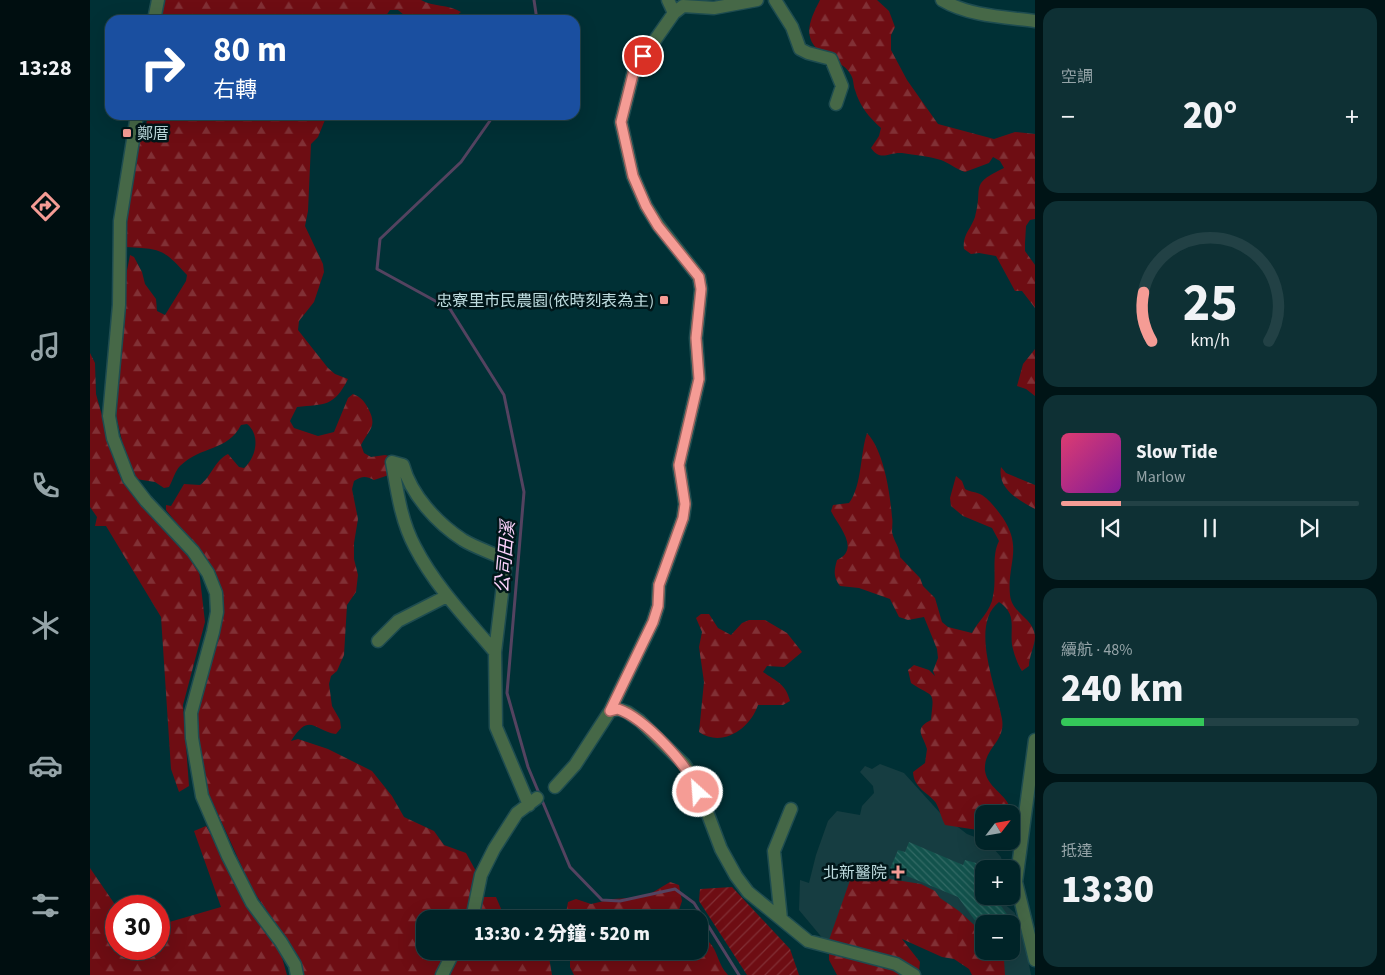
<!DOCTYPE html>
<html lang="zh-TW">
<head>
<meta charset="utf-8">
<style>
  :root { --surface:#002428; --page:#0e3034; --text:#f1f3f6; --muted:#95a4a8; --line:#224145; --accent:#f59c95 }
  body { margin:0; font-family:"Source Sans 3","Noto Sans TC",sans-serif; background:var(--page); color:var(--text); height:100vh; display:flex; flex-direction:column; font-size:19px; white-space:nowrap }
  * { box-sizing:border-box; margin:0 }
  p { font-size:16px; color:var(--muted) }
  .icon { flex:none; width:28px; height:28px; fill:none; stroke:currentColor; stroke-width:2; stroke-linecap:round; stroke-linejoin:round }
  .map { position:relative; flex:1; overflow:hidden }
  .details { display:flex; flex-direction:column; gap:8px; padding:8px; background:#001416; width:350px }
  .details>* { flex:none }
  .hud { position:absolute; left:15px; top:15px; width:475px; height:105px; border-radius:15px; box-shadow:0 5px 20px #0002,0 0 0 1px var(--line); background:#1a4fa0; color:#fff; overflow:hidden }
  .needle { width:32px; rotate:59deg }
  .tools { position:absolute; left:885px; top:805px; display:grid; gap:10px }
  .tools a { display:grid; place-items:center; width:45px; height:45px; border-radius:10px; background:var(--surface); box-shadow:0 5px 20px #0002,0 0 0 1px var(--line); font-size:25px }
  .speed { position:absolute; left:15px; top:895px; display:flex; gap:10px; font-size:25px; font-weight:700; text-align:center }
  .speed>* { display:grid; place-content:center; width:65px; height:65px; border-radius:50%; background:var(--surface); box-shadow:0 5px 20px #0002,0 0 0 1px var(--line); line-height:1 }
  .speed .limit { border:8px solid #d22; background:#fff; color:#111 }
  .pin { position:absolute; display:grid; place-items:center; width:42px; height:42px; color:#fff; margin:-21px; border:2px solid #fff; border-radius:50%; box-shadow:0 1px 5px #0007 }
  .me { position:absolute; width:55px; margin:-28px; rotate:334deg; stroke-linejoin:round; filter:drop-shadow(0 0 4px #0008) }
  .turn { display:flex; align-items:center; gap:18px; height:105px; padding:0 25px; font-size:22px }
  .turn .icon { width:65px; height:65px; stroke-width:2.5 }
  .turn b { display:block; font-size:35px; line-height:42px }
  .big { font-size:38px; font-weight:800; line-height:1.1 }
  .details .widget { flex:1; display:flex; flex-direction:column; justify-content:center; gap:8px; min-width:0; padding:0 18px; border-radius:15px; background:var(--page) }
  .details .dial { align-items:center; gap:0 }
  .dial svg { height:130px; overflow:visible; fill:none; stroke:var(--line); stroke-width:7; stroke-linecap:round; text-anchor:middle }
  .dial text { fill:var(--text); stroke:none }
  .song { display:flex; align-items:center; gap:15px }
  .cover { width:60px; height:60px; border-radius:8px; background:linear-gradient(135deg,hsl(340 70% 55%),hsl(290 70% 35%)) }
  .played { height:5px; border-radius:2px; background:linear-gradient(90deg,var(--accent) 20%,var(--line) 20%) }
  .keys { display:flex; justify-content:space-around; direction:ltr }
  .heat { display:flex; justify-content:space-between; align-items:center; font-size:28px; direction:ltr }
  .charge { height:8px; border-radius:4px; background:linear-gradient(90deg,#34c759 48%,var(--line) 0) }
  .trip { position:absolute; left:326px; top:910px; width:292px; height:50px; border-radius:15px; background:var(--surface); box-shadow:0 5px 20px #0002,0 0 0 1px var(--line); font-weight:800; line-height:50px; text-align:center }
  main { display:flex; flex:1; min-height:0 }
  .dock { display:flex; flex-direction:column; width:90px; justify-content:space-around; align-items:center; background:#000e10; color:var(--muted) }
  .dock .icon { width:35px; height:35px }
  .dock .on { color:var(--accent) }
  .dock b { font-size:22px; color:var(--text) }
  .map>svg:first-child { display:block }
  .built { fill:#163d41 }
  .forest { fill:url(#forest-firs) }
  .garden { fill:url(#garden-furrows) }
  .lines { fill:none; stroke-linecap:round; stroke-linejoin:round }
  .stream { stroke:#544360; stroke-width:3 }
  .building { fill:url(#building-back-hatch) }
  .minor-casing { stroke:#1e4c50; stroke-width:15 }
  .minor { stroke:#466847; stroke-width:12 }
  .route-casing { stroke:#9f6561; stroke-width:12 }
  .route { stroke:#f59c95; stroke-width:9 }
  .poi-dot { fill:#f59c95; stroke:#001619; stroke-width:2 }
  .labels { text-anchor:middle; stroke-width:5; stroke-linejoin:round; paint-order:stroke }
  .poi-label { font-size:16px; fill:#bedcdf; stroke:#001619; text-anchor:end }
  .water-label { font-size:18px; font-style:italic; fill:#fbd3fc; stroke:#001619 }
</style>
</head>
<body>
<main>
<nav class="dock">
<b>13:28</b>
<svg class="icon on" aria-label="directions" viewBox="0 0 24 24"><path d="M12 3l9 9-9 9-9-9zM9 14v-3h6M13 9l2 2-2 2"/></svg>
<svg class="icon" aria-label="music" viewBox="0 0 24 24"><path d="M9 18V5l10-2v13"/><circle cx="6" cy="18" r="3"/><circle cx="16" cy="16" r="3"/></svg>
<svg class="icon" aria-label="phone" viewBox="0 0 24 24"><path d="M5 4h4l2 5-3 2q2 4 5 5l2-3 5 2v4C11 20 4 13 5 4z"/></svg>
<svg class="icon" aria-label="climate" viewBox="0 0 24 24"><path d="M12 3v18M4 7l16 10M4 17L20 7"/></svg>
<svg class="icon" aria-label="car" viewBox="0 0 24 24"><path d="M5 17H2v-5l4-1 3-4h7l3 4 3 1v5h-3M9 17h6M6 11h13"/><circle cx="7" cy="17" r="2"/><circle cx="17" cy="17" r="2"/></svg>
<svg class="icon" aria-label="filters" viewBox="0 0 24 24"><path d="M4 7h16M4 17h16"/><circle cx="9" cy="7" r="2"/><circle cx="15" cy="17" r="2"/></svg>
</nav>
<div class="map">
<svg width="945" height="975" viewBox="0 0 945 975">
  <defs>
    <pattern id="forest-firs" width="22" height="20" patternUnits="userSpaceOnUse" patternTransform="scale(1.25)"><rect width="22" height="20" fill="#6e0d13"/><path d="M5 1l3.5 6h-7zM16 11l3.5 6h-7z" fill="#813035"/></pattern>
    <pattern id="garden-furrows" width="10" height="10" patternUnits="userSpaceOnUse" patternTransform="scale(1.25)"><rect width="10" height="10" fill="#6e0d13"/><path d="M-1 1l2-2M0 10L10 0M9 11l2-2" fill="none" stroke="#813035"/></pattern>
    <pattern id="building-back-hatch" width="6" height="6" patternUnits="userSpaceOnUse" patternTransform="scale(1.25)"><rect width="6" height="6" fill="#12524c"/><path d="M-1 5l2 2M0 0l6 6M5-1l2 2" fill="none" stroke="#336a65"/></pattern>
  </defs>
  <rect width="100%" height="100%" fill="#003035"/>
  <path class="built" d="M790,764L814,773L851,814L877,834L898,842L911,857L914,869H894V896H913L912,902L925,913L935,943L941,975H909L901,951H921V924H894V943L862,908L750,943L734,940L709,910L710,880L719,883L726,855L738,821L747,811L770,815L772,806L784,793L783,786L770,772L775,766L782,769Z"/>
  <path class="forest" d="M65,0H331C343,7 358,4 371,12L361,20H320L308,10H300L293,20H63Z
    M730,0H787L799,11L805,27L801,35V50L817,80L848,124L904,139L925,132L945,134V219L940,220L936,226L935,243V251L945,265V308L932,291H925L906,256L889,253L881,254L874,249C872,235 881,229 885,217C894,186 878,185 914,168L910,161L903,157L899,163L875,172C866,169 859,163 851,160C838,156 825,155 812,153C798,152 791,162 781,148L789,136L791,128C779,117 770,107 765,90C763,85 764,80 761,75C756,66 749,63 740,59C711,42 717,25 730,0Z
    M58,115H237L228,137L221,144L218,211L215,226L233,264L234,272L224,302L209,321L208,330L238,368L245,374L258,379C244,407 235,404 207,407L200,421L204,428L228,436L244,432L258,398L263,394C271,397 274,401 278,408C288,427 279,429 271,445L274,453L281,457L295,455L310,459L299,475L284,480C276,476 272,476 264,481L262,489L268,519L264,543V559L268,575L266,592L257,605L254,655L247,671L241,676L239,684L242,706L250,720L251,728L246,734C224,731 220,711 201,741L208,739L238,749L282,771L302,796L314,817L344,831L354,845L376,853L387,873L391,897H406L412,911L402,919H335V951H458L462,975H213L209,957L162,889L117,790L103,719L119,674L116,670L126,619L118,562L76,510V505L81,506L94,484L110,485C121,477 125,460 138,454L149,467L154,468C166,458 171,435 157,424L151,425C137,452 112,445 90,466C85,471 83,480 79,487L74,488L65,482L46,479L37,462L17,377L20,353L35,303L34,286L40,255L44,257L52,272L55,284L66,299L67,311L75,315L96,281L97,275C73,249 72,249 36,247L37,228L30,179L41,139L55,130Z
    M945,349V396L936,389L927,386L933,364Z
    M0,353L5,363L6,394L28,473L69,511L109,570L115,622L93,705L99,786L89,792L81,769L71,617L16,526H5L7,517L0,507Z
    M777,433C794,451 800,493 802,517C803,522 802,527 802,532C804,542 810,547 810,557L830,578L833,586L845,598L852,622L858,627L882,633C888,621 901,611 903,596C907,578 901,556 909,541L902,528L873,516L861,506L860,498L866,476L872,481L875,489C880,492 887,492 892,495C901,501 907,510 913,518C933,549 917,563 920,595C922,614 943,617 945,636C945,646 939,656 939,666L932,671C927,663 924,654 922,645C920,627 927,614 909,602C879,625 907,689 912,719C916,742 893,748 895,771C898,791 925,797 921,819V814H894V831L855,825C851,818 850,810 846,803C837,791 824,789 823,772L835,763L837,749C833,735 823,729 841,720C844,689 845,699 821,683L818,670L824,665L839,670L845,676L843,671L848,658L847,649L834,617L818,620L809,617L800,599L769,588L750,586C743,576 744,571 747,560C771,549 748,526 741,511L743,505L759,503C772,486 770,454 777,433Z
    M911,467L916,473L945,485V509C929,500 907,489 911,467Z
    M611,614H619L628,628L641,635L652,623L659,620H675L697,633L712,652L694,667L677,666L673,672C686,681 696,684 700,701L693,705H668C660,729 632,748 609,732L614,682L609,647L612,632L606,618Z
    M116,826L189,947L197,975H0V868L26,906V949H69V925L131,907L104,831Z
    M765,866L800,879L831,884L845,891L850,898L869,911L894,934V951H908L914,960L915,975H882L879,969L864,959L852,957L812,939L830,962L829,971L807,975H747L739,960V940Z
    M580,882L589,885L592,901L586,919H475L478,902L486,899L501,904L523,899L555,897Z
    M619,942C628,951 628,965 638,975H484L480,967V951H610V946Z"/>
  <path class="garden" d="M642,887L700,949L709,975H657L609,901L610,889Z"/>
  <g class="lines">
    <path class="stream" d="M444,0L447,20
      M404,115L371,162L290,239L287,269L360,309L414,395L434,492L417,693L438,767L480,867L512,900L530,901L585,889L604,903L649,975"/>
  </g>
  <path class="building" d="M819,842L873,865L875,860L886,863L894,874V896H904L926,927L921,931V924H894V933L868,897L800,869L808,850L815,852Z"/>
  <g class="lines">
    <defs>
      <path id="minor" d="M578,0L584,13
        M685,0L702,27L710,49L718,53L741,59L752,86L746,104
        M852,0C879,16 914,17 945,21
        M64,20L68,0
        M47,115L30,221L29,305L19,416L23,438L39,479L56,501L103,551L118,573L126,593L127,612L123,632L101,713L102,738L112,796L138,856L162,903L191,942L205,965L207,975
        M288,641L308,621L357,596
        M405,652C377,619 345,586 325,547C311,521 307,491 302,462L313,465C321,495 347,523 373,540C386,548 403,553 416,560L405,652L406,727L439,805
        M520,711L563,622L568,606L569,585L593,518L595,504L589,465L609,379L606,338L611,289L609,277L568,225L556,206L543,176L531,122L544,70L584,13L593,6L624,8L667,0
        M945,740L926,882L945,960
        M465,787L485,765L520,711L528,709L537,712L550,721L594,764L605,780L631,849L646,876L658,892L718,941L806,964L824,975
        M382,919L391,875L404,849L427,813L447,798
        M691,919L684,851L701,809
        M352,975L364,951"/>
    </defs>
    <use href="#minor" class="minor-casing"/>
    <use href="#minor" class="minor"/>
  </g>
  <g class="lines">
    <defs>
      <path id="route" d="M553,56L544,70L531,122L543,176L556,206L568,226L609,277L611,289L606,338L609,379L589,465L595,504L593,518L569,585L568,606L563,622L520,711L528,709C554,718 600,766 608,792"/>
    </defs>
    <use href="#route" class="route-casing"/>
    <use href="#route" class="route"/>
  </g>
  <g class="poi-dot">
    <rect x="32" y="128" width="10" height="10" rx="2.5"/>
    <rect x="569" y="295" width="10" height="10" rx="2.5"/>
    <path d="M805.5 864.5h5v5h5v5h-5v5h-5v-5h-5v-5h5z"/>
  </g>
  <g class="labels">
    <g class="poi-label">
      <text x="47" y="139" text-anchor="start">鄭厝</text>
      <text x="564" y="306">忠寮里市民農園(依時刻表為主)</text>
      <text x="797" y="878">北新醫院</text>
    </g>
    <g class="water-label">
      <text transform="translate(415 557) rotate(-85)" y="6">公司田溪</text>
    </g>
  </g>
</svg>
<div class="tools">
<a><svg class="needle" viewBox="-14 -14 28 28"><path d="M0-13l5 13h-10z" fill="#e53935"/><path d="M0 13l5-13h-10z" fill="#95a4a8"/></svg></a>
<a>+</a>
<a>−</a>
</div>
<div class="speed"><div class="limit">30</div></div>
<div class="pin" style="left:553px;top:56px;background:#d93025"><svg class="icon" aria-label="arrive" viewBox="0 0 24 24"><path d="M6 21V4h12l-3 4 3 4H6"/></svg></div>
<svg class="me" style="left:608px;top:792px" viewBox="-20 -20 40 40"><circle r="17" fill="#f59c95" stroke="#fff" stroke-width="3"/><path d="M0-11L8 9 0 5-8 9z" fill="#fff"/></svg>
<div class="trip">13:30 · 2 分鐘 · 520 m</div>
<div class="hud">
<div class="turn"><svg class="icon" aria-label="right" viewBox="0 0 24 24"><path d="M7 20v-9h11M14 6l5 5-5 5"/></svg><div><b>80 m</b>右轉</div></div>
</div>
</div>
<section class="details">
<div class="widget"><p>空調</p>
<div class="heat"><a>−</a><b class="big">20°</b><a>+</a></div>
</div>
<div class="widget dial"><svg viewBox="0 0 100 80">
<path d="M14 69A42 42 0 1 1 86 69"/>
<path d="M14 69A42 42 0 0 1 9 39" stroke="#f59c95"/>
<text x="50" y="56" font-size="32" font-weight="700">25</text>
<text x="50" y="72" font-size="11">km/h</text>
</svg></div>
<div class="widget">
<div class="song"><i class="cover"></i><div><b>Slow Tide</b><p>Marlow</p></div></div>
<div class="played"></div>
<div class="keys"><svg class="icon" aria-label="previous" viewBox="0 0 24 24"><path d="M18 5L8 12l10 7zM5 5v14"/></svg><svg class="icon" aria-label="pause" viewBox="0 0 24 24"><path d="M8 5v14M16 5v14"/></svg><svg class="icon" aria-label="next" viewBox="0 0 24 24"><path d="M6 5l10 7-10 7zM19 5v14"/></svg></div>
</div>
<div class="widget"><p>續航 · 48%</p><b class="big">240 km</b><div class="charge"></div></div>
<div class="widget"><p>抵達</p><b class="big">13:30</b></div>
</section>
</main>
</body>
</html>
